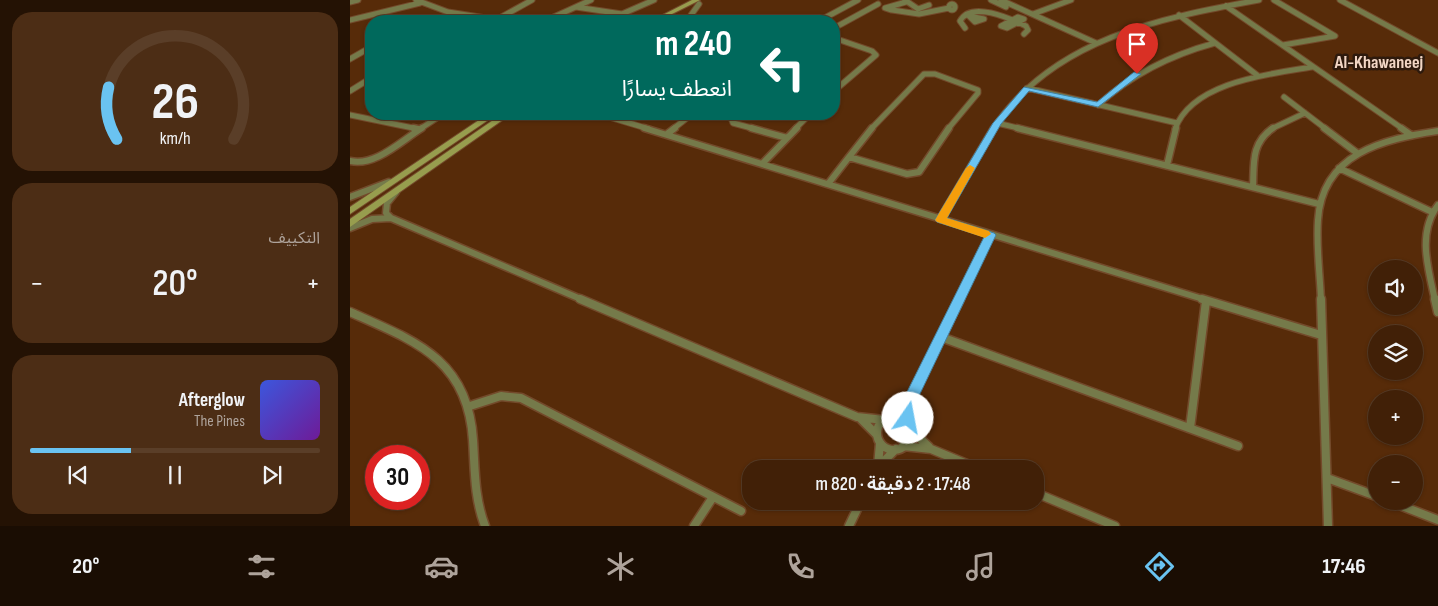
<!DOCTYPE html>
<html lang="ar">
<head>
<meta charset="utf-8">
<style>
  :root { --surface:#412007; --page:#4c2d15; --text:#f1f3f6; --muted:#aea39b; --line:#5a3e28; --accent:#6ac3f1 }
  body { margin:0; font-family:"Sofia Sans Condensed","Noto Sans Arabic",sans-serif; background:var(--page); color:var(--text); direction:rtl; height:100vh; display:flex; flex-direction:column; font-size:19px; white-space:nowrap }
  * { box-sizing:border-box; margin:0 }
  p { font-size:16px; color:var(--muted) }
  .icon { flex:none; width:28px; height:28px; fill:none; stroke:currentColor; stroke-width:2; stroke-linecap:round; stroke-linejoin:round }
  .map { position:relative; flex:1; overflow:hidden; direction:ltr }
  .sheet { display:flex; flex-direction:column; gap:12px; padding:12px; background:#241204; width:350px }
  .sheet>* { flex:none }
  .top-card { position:absolute; left:15px; top:15px; width:475px; height:105px; border-radius:20px; box-shadow:0 1px 4px #0004,0 0 0 1px var(--line); direction:rtl; background:#00695c; color:#fff; overflow:hidden }
  .tools { position:absolute; left:1018px; top:260px; display:grid; gap:10px }
  .tools a { display:grid; place-items:center; width:55px; height:55px; border-radius:50%; background:var(--surface); box-shadow:0 1px 4px #0004,0 0 0 1px var(--line); font-size:25px }
  .speed { position:absolute; left:15px; top:445px; display:flex; gap:10px; font-size:25px; font-weight:700; text-align:center }
  .speed>* { display:grid; place-content:center; width:65px; height:65px; border-radius:50%; background:var(--surface); box-shadow:0 1px 4px #0004,0 0 0 1px var(--line); line-height:1 }
  .speed .limit { border:8px solid #d22; background:#fff; color:#111 }
  .pin { position:absolute; display:grid; place-items:center; width:42px; height:42px; color:#fff; margin:-51px -21px; border-radius:50% 50% 50% 0; rotate:-45deg; box-shadow:0 0 5px #0007 }
  .pin .icon { rotate:45deg }
  .me { position:absolute; width:55px; margin:-28px; rotate:12deg; stroke-linejoin:round; filter:drop-shadow(0 0 4px #0008) }
  .turn { display:flex; align-items:center; gap:18px; height:105px; padding:0 25px; font-size:22px }
  .turn .icon { width:65px; height:65px; stroke-width:2.5 }
  .turn b { display:block; font-size:35px; line-height:42px }
  .big { font-size:38px; font-weight:600; line-height:1.1 }
  .sheet .tile { flex:1; display:flex; flex-direction:column; justify-content:center; gap:8px; min-width:0; padding:0 18px; border-radius:20px; background:var(--page) }
  .sheet .dial { align-items:center; gap:0 }
  .dial svg { height:130px; overflow:visible; fill:none; stroke:var(--line); stroke-width:7; stroke-linecap:round; text-anchor:middle }
  .dial text { fill:var(--text); stroke:none }
  .song { display:flex; align-items:center; gap:15px }
  .cover { width:60px; height:60px; border-radius:8px; background:linear-gradient(135deg,hsl(230 70% 55%),hsl(280 70% 35%)) }
  .played { height:5px; border-radius:2px; background:linear-gradient(90deg,var(--accent) 35%,var(--line) 35%) }
  .keys { display:flex; justify-content:space-around; direction:ltr }
  .heat { display:flex; justify-content:space-between; align-items:center; font-size:28px; direction:ltr }
  .trip { position:absolute; left:392px; top:460px; width:302px; height:50px; border-radius:20px; background:var(--surface); box-shadow:0 1px 4px #0004,0 0 0 1px var(--line); font-weight:600; line-height:50px; text-align:center; direction:rtl }
  .menu { display:flex; height:80px; justify-content:space-around; align-items:center; background:#1a0d03; color:var(--muted) }
  .menu .icon { width:35px; height:35px }
  .menu .active { color:var(--accent) }
  .menu b { font-size:22px; color:var(--text) }
  main { display:flex; flex:1; min-height:0 }
  .map>svg:first-child { display:block }
  .lines { fill:none; stroke-linecap:round; stroke-linejoin:round }
  .street-far2-casing { stroke:#734a2b; stroke-width:7 }
  .street-far1-casing { stroke:#734a2b; stroke-width:9 }
  .street-casing { stroke:#734a2b; stroke-width:11 }
  .secondary-casing { stroke:#734a2b; stroke-width:2 }
  .street-far2 { stroke:#757a4a; stroke-width:5 }
  .street-far1 { stroke:#757a4a; stroke-width:6 }
  .street { stroke:#757a4a; stroke-width:8 }
  .secondary { fill:#979d4e; fill-rule:evenodd }
  .route { fill:#6ac3f1; stroke:#457f9d }
  .slow { fill:#f59e0b }
  .labels { text-anchor:middle; stroke-width:5; stroke-linejoin:round; paint-order:stroke }
  .far-district-label { font-size:18px; font-weight:bold; fill:#f2d6c5; stroke:#2e1a0d }
</style>
</head>
<body>
<main>
<div class="map">
<svg width="1088" height="526" viewBox="0 0 1088 526">
  <rect width="100%" height="100%" fill="#572b09"/>
  <g class="lines">
    <defs>
      <path id="street-far2" d="M66,0L98,12L155,21
        M555,0L568,9L579,5
        M641,0L656,7
        M651,0L746,43
        M924,0L985,36L933,45
        M990,0L1088,53
        M0,2L8,0
        M599 7a3 3 0 1 1 6 0a3 3 0 1 1-6 0Z
        M876,6L1053,129
        M226,7L272,14L304,0
        M543,7L541,10L535,8L556,2
        M542,10L569,14L599,8
        M683,14L721,0
        M829,15L907,75
        M619,16L634,19L625,22Z
        M668,17L674,19L657,28L651,26Z
        M0,20L70,3
        M146,20L182,0
        M346,20L341,15L349,4
        M195,21L241,0
        M322,21L335,19L351,21
        M469,21L508,0
        M486,27L528,4
        M615,28L610,21C621,0 661,19 676,26L678,30L674,34
        M484,38L522,51L526,55L484,91
        M0,59L21,47
        M677,88L827,123
        M0,91L21,78
        M934,97L976,129
        M748,105C782,74 821,55 865,43
        M249,114L299,129
        M386,114L381,118L383,123L405,129
        M0,115L68,129
        M647,123L672,129
        M70,129L93,114
        M323,129L342,114
        M445,129L460,114
        M521,129L574,74H585L628,90V93L598,129
        M643,129C702,39 810,18 909,0
        M825,129C842,82 919,74 962,67
        M921,129L955,113"/>
      <path id="street-far1" d="M63,128L68,129
        M294,128L856,300
        M401,128L437,138
        M667,128L969,204
        M974,128L1007,153
        M1051,128L1061,135
        M317,134L325,128
        M499,157L557,174L569,172L599,128
        M499,157L522,128
        M0,161C25,167 51,141 72,128
        M412,164L447,128
        M817,165L826,128
        M989,168L1082,212
        M478,184L499,157
        M903,187C904,163 901,143 923,128
        M0,197L39,182
        M41,218L36,213L37,203L46,192
        M590,219L644,128
        M0,228L22,219L41,218L233,300
        M609,300L641,235
        M971,300C970,274 966,246 968,220C972,153 1034,139 1088,131
        M1085,300C1078,268 1067,233 1088,205"/>
      <path id="street" d="M230,299L507,417L534,420
        M852,299L971,335
        M971,299L978,526
        M1085,299L1088,312
        M0,312C65,341 118,359 123,440C125,470 124,497 135,526
        M591,337L888,446
        M120,406L151,396L171,398L391,511
        M527 433a17 17 0 1 1 34 0a17 17 0 1 1-34 0Z
        M541,417L561,398L610,299
        M510,418L527,435
        M558,424L560,401
        M840,428L856,301
        M561,430L579,447
        M553,446L581,449L629,469
        M528,466L530,443
        M527,468L546,449
        M977,478L1026,496
        M686,493L765,526
        M1039,501L1088,520
        M344,526L363,497
        M499,526L511,501"/>
      <path id="secondary" d="M342,0H350L308,21H301Z
        M138,114H147L0,214V207Z
        M152,114H161L0,227V219Z"/>
    </defs>
    <use href="#street-far2" class="street-far2-casing"/>
    <use href="#street-far1" class="street-far1-casing"/>
    <use href="#street" class="street-casing"/>
    <use href="#secondary" class="secondary-casing"/>
    <use href="#street-far2" class="street-far2"/>
    <use href="#street-far1" class="street-far1"/>
    <use href="#street" class="street"/>
    <use href="#secondary" class="secondary"/>
  </g>
  <path class="route" d="M784,72L791,74L748,107L679,91L651,124L597,218L644,233L646,235L568,398L563,422L558,424L553,422L551,418L554,398L634,237L587,222L585,220L643,123L674,87L747,102Z"/>
  <path class="slow" d="M620,165L625,168L597,218L639,231L641,234L635,238L587,222L585,220L616,168Z"/>
  <g class="labels">
    <g class="far-district-label">
      <text x="1029" y="68">Al-Khawaneej</text>
    </g>
  </g>
</svg>
<div class="tools">
<a><svg class="icon" aria-label="sound" viewBox="0 0 24 24"><path d="M4 9h4l5-4v14l-5-4H4zM17 9q2 3 0 6"/></svg></a>
<a><svg class="icon" aria-label="layers" viewBox="0 0 24 24"><path d="M12 4l9 5-9 5-9-5zM3 14l9 5 9-5"/></svg></a>
<a>+</a>
<a>−</a>
</div>
<div class="speed"><div class="limit">30</div></div>
<div class="pin" style="left:787px;top:74px;background:#d93025"><svg class="icon" aria-label="arrive" viewBox="0 0 24 24"><path d="M6 21V4h12l-3 4 3 4H6"/></svg></div>
<svg class="me" style="left:558px;top:418px" viewBox="-20 -20 40 40"><circle r="19" fill="#fff"/><path d="M0-13L10 11 0 6-10 11z" fill="#6ac3f1"/></svg>
<div class="trip">17:48 · 2 دقيقة · 820 m</div>
<div class="top-card">
<div class="turn"><svg class="icon" aria-label="left" viewBox="0 0 24 24"><path d="M17 20v-9H6M10 6l-5 5 5 5"/></svg><div><b>240 m</b>انعطف يسارًا</div></div>
</div>
</div>
<section class="sheet">
<div class="tile dial"><svg viewBox="0 0 100 80">
<path d="M14 69A42 42 0 1 1 86 69"/>
<path d="M14 69A42 42 0 0 1 9 37" stroke="#6ac3f1"/>
<text x="50" y="56" font-size="32" font-weight="700">26</text>
<text x="50" y="72" font-size="11">km/h</text>
</svg></div>
<div class="tile"><p>التكييف</p>
<div class="heat"><a>−</a><b class="big">20°</b><a>+</a></div>
</div>
<div class="tile">
<div class="song"><i class="cover"></i><div><b>Afterglow</b><p>The Pines</p></div></div>
<div class="played"></div>
<div class="keys"><svg class="icon" aria-label="previous" viewBox="0 0 24 24"><path d="M18 5L8 12l10 7zM5 5v14"/></svg><svg class="icon" aria-label="pause" viewBox="0 0 24 24"><path d="M8 5v14M16 5v14"/></svg><svg class="icon" aria-label="next" viewBox="0 0 24 24"><path d="M6 5l10 7-10 7zM19 5v14"/></svg></div>
</div>
</section>
</main>
<nav class="menu">
<b>17:46</b>
<svg class="icon active" aria-label="directions" viewBox="0 0 24 24"><path d="M12 3l9 9-9 9-9-9zM9 14v-3h6M13 9l2 2-2 2"/></svg>
<svg class="icon" aria-label="music" viewBox="0 0 24 24"><path d="M9 18V5l10-2v13"/><circle cx="6" cy="18" r="3"/><circle cx="16" cy="16" r="3"/></svg>
<svg class="icon" aria-label="phone" viewBox="0 0 24 24"><path d="M5 4h4l2 5-3 2q2 4 5 5l2-3 5 2v4C11 20 4 13 5 4z"/></svg>
<svg class="icon" aria-label="climate" viewBox="0 0 24 24"><path d="M12 3v18M4 7l16 10M4 17L20 7"/></svg>
<svg class="icon" aria-label="car" viewBox="0 0 24 24"><path d="M5 17H2v-5l4-1 3-4h7l3 4 3 1v5h-3M9 17h6M6 11h13"/><circle cx="7" cy="17" r="2"/><circle cx="17" cy="17" r="2"/></svg>
<svg class="icon" aria-label="filters" viewBox="0 0 24 24"><path d="M4 7h16M4 17h16"/><circle cx="9" cy="7" r="2"/><circle cx="15" cy="17" r="2"/></svg>
<b>20°</b>
</nav>
</body>
</html>
